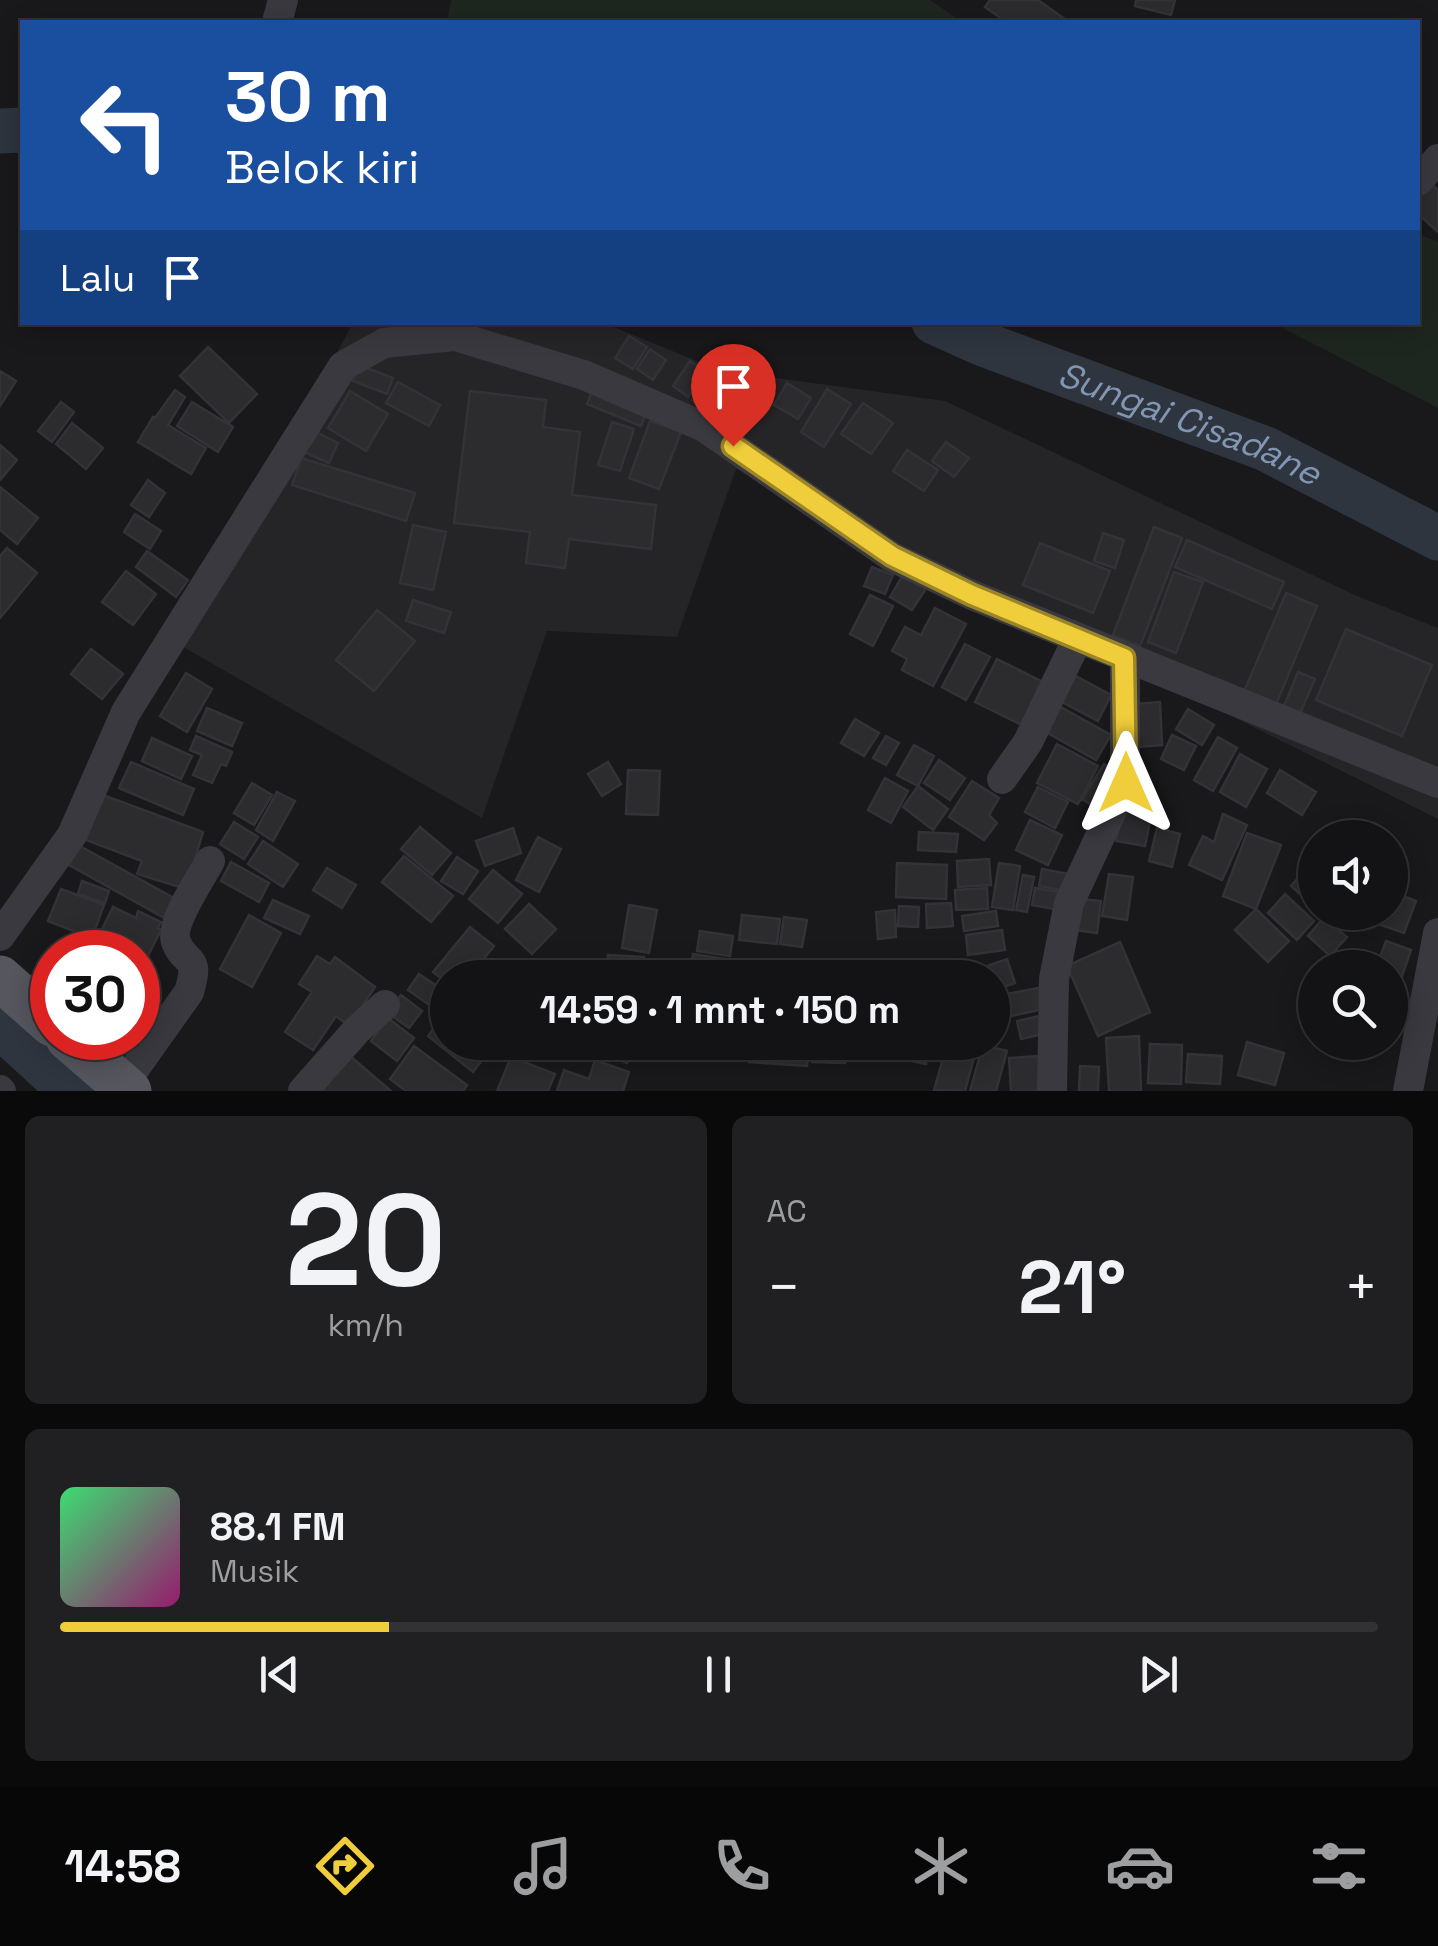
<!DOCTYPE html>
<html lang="id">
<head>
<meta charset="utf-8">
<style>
  :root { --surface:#131214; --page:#202022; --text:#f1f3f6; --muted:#9d9ea0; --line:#323234; --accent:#f0cd3a }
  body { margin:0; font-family:"Space Grotesk",sans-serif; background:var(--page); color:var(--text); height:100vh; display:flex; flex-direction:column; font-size:38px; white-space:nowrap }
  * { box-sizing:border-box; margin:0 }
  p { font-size:32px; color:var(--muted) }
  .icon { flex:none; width:55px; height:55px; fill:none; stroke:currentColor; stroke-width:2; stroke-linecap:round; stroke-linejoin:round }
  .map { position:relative; height:1091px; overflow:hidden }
  .details { display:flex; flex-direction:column; gap:25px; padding:25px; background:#0a0a0b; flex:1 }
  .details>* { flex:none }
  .guide { position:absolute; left:20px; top:20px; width:1400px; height:305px; border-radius:0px; box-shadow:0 5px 25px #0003,0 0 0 2px var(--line); background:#1a4fa0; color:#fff; overflow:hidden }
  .fabs { position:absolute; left:1298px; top:820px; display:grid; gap:20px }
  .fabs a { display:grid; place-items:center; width:110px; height:110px; border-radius:50%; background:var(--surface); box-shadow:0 5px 25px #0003,0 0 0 2px var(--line); font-size:50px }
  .speed { position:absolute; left:30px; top:930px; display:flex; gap:20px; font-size:50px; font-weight:700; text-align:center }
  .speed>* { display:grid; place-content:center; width:130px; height:130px; border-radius:50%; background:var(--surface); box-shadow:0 5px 25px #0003,0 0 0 2px var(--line); line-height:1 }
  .speed .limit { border:15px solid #d22; background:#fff; color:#111 }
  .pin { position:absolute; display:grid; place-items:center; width:85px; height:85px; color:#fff; margin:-102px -42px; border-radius:50% 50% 50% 0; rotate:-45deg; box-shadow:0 0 10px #0007 }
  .pin .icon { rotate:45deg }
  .me { position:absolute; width:110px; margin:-55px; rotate:0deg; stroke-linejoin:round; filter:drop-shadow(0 0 8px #0008) }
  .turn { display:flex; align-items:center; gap:35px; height:210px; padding:0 40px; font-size:45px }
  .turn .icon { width:130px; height:130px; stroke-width:2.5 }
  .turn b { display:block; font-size:70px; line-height:85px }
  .then { display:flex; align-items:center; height:95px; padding:0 40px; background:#0003; gap:20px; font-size:38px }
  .big { font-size:75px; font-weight:800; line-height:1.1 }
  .details .card { flex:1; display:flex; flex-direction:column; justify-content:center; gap:15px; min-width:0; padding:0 35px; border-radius:15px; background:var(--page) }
  .details .dial { align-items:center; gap:0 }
  .dial b { font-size:130px; line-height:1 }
  .song { display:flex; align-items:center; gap:30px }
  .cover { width:120px; height:120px; border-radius:15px; background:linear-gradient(135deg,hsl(140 70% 55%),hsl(320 70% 35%)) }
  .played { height:10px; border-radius:5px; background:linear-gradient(90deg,var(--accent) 25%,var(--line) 25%) }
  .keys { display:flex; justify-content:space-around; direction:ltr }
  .heat { display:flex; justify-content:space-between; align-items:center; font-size:55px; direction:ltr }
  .details .tiles { flex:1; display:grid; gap:25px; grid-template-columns:1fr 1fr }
  .card:last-child { grid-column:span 2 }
  .trip { position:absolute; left:430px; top:960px; width:580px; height:100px; border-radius:50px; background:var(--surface); box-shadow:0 5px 25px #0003,0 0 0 2px var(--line); font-weight:800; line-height:100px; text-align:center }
  .tabs { display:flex; height:160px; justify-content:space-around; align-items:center; background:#080708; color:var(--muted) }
  .tabs .icon { width:70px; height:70px }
  .tabs .current { color:var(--accent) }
  .tabs b { font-size:45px; color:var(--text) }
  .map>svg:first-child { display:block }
  .built { fill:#252427 }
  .green { fill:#1e2620 }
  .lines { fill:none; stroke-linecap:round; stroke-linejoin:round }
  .river { stroke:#2e353f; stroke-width:45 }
  .building { fill:#2c2b2e; stroke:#333236; stroke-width:2.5 }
  .street { stroke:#39393f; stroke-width:30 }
  .primary { stroke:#55565e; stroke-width:45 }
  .route-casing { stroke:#9c8526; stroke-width:25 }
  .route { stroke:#f0cd3a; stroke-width:18 }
  .labels { text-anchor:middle; stroke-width:10; stroke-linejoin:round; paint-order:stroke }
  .water-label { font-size:35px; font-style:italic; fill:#8296b4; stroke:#141315 }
</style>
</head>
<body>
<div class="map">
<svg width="1438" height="1091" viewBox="0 0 1438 1091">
  <rect width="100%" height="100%" fill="#19181a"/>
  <path class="built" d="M353,323H604L719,370L945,401L1357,596L1438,628V819L736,469L677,637L547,631L482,818L178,644Z"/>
  <path class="green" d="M451,0H930L962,22H447Z
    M1418,234L1438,242V408L1273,323L1418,322Z"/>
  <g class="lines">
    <g class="river">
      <path d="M0,131L22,130"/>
      <path id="s1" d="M934,322L983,344L1266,449L1438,538"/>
      <path d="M0,1026L71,1091"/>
    </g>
  </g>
  <path class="building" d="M990,0H1038L1069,22H1006L985,7Z
    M1136,0H1175L1171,15L1135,6Z
    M1427,180L1438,190V232L1418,214V190Z
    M629,336L647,347L633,369L615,358Z
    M208,347L257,394L229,423L180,376Z
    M650,349L666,360L653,380L637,369Z
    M690,361L706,372L688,397L673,386Z
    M359,365L393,378L387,394L353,381Z
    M0,371L16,381L0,406Z
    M735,373L751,385L728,416L712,405Z
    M708,374L724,384L706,410L692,400Z
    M398,382L440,405L429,426L386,403Z
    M787,383L811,398L798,419L774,405Z
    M595,384L649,406L641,426L587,404Z
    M758,384L772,395L745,427L731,417Z
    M827,389L851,404L824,447L801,432Z
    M175,390L185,397L168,425L206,448L191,474L138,442L153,417L155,418Z
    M350,391L388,414L366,451L328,428Z
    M470,391L546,400L543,427L580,432L572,495L656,505L651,549L569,539L565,568L526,563L530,532L454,523Z
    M61,402L74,412L52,442L38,431Z
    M192,402L233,427L218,452L177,426Z
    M863,403L893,423L871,454L841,434Z
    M650,421L681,432L659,489L629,478Z
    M612,422L634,429L620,471L598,465Z
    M72,423L103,448L86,469L56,444Z
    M314,431L338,443L329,463L304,452Z
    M946,442L969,458L954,477L932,461Z
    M0,445L17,460L0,480Z
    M907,450L938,470L924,491L893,471Z
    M301,458L415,493L406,521L292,485Z
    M148,480L165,493L149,517L131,505Z
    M0,487L38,518L17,544L0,530Z
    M135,514L161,531L150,549L124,532Z
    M413,525L446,532L433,590L400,583Z
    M1154,527L1182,538L1140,646L1113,635Z
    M1103,533L1124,540L1115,568L1094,561Z
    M1187,540L1284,582L1272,609L1175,567Z
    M1040,543L1110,571L1093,613L1023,585Z
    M7,548L37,573L0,618V556Z
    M147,551L188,580L176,597L136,567Z
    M872,567L893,575L885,594L864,586Z
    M126,571L156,594L133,625L102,602Z
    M1174,572L1203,582L1176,653L1148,642Z
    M904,573L927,587L912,610L890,597Z
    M1286,593L1317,606L1275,707L1243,694Z
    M870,595L893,606L873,646L850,634Z
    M413,600L451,612L444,633L406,621Z
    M935,608L966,624L933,686L902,670L907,659L892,651L905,627L921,635Z
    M377,610L415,641L374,691L336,660Z
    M1346,629L1432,665L1402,736L1316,700Z
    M965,644L990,657L966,700L942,687Z
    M91,649L123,674L102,699L71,674Z
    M997,659L1045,683L1024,726L975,702Z
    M1298,672L1315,679L1298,718L1282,711Z
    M186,673L212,689L187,732L160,716Z
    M1076,676L1111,695L1098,721L1062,702Z
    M1160,702L1162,745L1139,747L1136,704Z
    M1059,706L1111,735L1096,760L1044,731Z
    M207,708L242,723L232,746L197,731Z
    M1188,709L1214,725L1202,745L1176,729Z
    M855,719L879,733L864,756L841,743Z
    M1172,735L1196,746L1184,770L1161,759Z
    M196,736L232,752L226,766L221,764L212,783L193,775L202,755L190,750Z
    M886,736L899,743L886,765L873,758Z
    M1218,737L1237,748L1213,791L1194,780Z
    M152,738L192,756L181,779L142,761Z
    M1057,744L1098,766L1078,804L1037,783Z
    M914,745L934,756L918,786L897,775Z
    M1240,754L1267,769L1246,807L1220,792Z
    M939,760L965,778L950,800L924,783Z
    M131,762L194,789L183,815L119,788Z
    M608,762L621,784L602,796L588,774Z
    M1104,764L1119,774L1097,808L1082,799Z
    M628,770L660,771L658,815L626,814Z
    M1280,770L1316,792L1302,815L1267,793Z
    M885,778L908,791L891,823L868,810Z
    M972,781L999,798L989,815L997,823L984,840L949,817Z
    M252,783L272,795L254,825L234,813Z
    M918,786L948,809L933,830L903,807Z
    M1038,787L1068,802L1055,828L1025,812Z
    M277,792L295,801L273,841L256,830Z
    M103,795L203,832L186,889L137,874L142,861L86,840Z
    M1123,805L1152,811L1145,846L1116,841Z
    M1223,814L1247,825L1222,880L1189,865L1203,836L1214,842Z
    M1030,820L1062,835L1048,865L1016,850Z
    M234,822L258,837L244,859L220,844Z
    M420,827L451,853L432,875L401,849Z
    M513,828L521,853L485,866L476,841Z
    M1157,828L1180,834L1172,867L1149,861Z
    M919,832L958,834L956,852L918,850Z
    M1247,833L1281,845L1256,909L1223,896Z
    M538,837L561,849L539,892L516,880Z
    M263,841L298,864L283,887L248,864Z
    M80,846L181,902L170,921L69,865Z
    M404,856L453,896L431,922L382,882Z
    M457,857L478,871L463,894L441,881Z
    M989,859L991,885L958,887L957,861Z
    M231,862L269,883L259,902L221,881Z
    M897,863L947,865L946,899L896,897Z
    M999,863L1020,866L1013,910L992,907Z
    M1310,864L1315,868V908L1291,886Z
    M327,868L356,885L342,908L313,890Z
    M1042,869L1069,874L1066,891L1039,886Z
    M493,870L522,894L498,923L469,899Z
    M1109,874L1133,877L1127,920L1102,916Z
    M1023,875L1034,877L1027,912L1016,910Z
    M82,881L109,891L105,903L78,894Z
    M987,888L988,909L956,910L955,890Z
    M1035,888L1063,893L1060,910L1032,905Z
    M61,889L104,905L92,938L48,921Z
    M1390,891L1416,901L1404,933L1378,924L1382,912H1390Z
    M1285,894L1314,921L1297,940L1268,913Z
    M1079,899L1101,901L1097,933L1075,930Z
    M273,900L309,916L300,934L264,918Z
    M951,903L953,926L927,928L926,904Z
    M529,904L556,929L532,954L505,929Z
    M629,905L657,910L649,953L622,948Z
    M899,906L919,907L918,927L898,926Z
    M113,907L136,918L138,911L161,922L158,928L161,930L146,960L138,952L98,937Z
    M1256,909L1289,941L1268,962L1235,930Z
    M895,910L896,937L878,939L876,912Z
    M996,911L998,926L964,931L962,916Z
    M249,915L281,933L252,987L220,969Z
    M742,915L780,919L777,944L739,940Z
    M784,917L807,920L802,947L780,944Z
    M1324,917L1347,937L1330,956L1308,936Z
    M470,927L494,946L483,960L504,978H448V983L433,972Z
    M1002,930L1005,950L968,955L966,935Z
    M700,931L733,936L730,956L697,951Z
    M1386,941L1411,950L1400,982L1390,978V968H1376Z
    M1120,942L1150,1012L1098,1036L1067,966Z
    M693,954L731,960L728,978H689Z
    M608,955L644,957L642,978H606Z
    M317,956L330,964L335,957L375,987L349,1026L336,1016L313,1050L285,1032L312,992L299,984Z
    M1007,959L1015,983L992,991V978H981L978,969Z
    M964,965L965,978H937L936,967Z
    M419,974L446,992L435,1009L408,990Z
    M1038,988L1043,1009L1007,1017L1002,995Z
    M401,995L422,1011L409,1028L388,1013Z
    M448,1010V1042H496L473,1072L428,1036Z
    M1044,1015L1048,1033L1021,1039L1017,1021Z
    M388,1018L414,1038L397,1061L371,1041Z
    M1139,1036L1141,1091H1109L1106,1038Z
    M582,1042H635L627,1063L581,1045Z
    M750,1042H809L807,1066L749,1062Z
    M813,1042H846L845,1063L812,1062Z
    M897,1042H931L926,1064L893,1057Z
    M1247,1042L1284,1053L1275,1085L1238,1075Z
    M1150,1044L1182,1045L1181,1084L1148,1083Z
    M983,1045L1007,1051L996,1091H970Z
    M414,1046L467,1085L463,1091H406L390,1079Z
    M946,1048L974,1057L965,1091L934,1090Z
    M343,1050L391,1091H308Z
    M1188,1054L1222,1056L1220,1084L1186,1082Z
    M1039,1056L1041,1091H1011L1009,1058Z
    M511,1057L555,1074L548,1091H497Z
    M595,1060L629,1072L623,1091H557L564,1070L589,1079Z
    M1080,1066L1099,1067L1098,1091H1079Z"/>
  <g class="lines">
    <path class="street" d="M277,22L283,0
      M1418,181L1438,159
      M1002,779L1028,742L1078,638
      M0,936L72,835L126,712L343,366L384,343L455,336L584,375L704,427L892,557L972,595L1438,783
      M123,1085L189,992C201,953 185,966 176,942C169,924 201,878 210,861
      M0,1090L1,1091
      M303,1091L357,1030L385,1005
      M1052,1091L1054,979L1069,903L1125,783V658
      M1408,1091L1438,933"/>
    <path class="primary" d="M0,978L52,1024
      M68,1038L129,1091"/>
  </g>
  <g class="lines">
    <defs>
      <path id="route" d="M733,446L892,556L972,595L1124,658L1126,783"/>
    </defs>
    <use href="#route" class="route-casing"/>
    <use href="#route" class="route"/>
  </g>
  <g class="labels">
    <g class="water-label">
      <text dy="12" stroke="none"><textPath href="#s1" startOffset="275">Sungai Cisadane</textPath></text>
    </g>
  </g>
</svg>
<div class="fabs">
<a><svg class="icon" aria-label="sound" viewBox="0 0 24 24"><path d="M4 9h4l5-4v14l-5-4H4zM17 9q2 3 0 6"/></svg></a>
<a><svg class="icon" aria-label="search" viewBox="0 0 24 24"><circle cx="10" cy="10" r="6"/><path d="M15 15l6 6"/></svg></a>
</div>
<div class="speed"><div class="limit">30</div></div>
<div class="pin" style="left:733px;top:446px;background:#d93025"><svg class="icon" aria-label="arrive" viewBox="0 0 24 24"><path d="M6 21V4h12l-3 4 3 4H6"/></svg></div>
<svg class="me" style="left:1126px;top:783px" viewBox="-20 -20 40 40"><path d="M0-17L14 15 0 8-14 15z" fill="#f0cd3a" stroke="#fff" stroke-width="4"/></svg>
<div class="trip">14:59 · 1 mnt · 150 m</div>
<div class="guide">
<div class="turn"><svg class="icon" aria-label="left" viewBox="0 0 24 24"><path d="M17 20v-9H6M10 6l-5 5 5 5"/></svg><div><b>30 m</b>Belok kiri</div></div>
<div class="then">Lalu<svg class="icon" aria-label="arrive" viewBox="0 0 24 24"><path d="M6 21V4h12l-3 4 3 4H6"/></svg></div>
</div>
</div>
<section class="details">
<div class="tiles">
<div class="card dial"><b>20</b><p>km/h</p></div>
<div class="card"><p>AC</p>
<div class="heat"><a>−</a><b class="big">21°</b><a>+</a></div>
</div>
<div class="card">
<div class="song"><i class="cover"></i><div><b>88.1 FM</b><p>Musik</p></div></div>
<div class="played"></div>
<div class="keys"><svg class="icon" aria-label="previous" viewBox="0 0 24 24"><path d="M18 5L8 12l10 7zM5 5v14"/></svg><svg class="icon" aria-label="pause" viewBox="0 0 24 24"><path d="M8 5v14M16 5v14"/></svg><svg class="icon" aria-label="next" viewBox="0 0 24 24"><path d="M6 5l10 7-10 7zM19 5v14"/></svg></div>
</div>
</div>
</section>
<nav class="tabs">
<b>14:58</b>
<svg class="icon current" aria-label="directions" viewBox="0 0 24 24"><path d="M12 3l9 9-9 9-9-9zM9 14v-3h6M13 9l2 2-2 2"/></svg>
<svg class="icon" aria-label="music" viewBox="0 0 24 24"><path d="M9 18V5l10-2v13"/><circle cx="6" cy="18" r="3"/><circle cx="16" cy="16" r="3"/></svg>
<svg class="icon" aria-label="phone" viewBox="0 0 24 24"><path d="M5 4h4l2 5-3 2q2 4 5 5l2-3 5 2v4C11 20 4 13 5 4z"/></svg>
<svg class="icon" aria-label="climate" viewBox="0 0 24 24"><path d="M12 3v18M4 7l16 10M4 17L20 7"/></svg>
<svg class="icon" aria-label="car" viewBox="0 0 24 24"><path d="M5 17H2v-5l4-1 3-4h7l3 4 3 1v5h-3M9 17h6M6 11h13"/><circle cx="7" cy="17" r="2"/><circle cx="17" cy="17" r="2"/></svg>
<svg class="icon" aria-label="filters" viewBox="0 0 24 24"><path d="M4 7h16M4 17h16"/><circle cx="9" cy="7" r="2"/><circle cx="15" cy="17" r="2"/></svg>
</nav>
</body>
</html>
